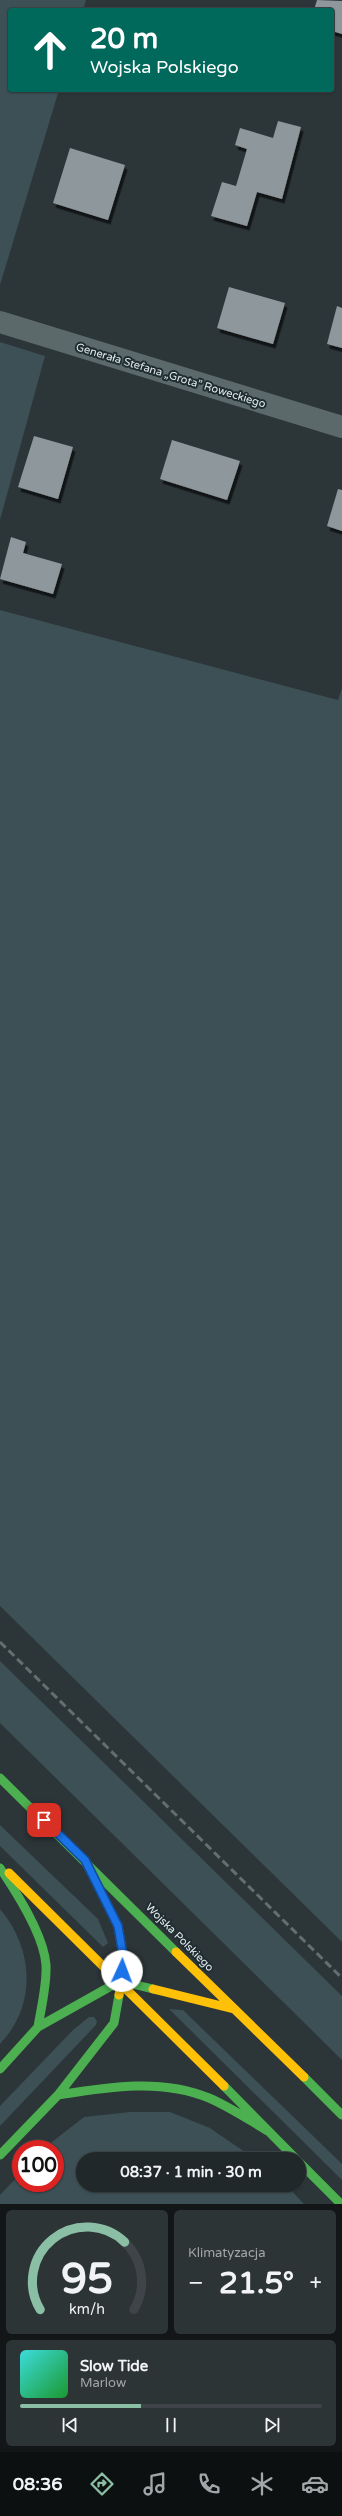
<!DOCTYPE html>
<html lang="pl">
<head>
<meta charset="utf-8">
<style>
  :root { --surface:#21282a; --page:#2d3436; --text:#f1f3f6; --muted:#a2a6a8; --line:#3e4447; --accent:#8abfa5 }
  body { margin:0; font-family:"Varela Round",sans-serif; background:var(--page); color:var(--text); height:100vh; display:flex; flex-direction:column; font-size:15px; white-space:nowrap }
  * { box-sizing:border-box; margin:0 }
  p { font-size:13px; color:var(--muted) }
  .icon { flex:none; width:22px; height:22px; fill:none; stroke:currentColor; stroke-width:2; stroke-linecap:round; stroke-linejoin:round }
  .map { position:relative; height:2204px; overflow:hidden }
  .sheet { display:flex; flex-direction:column; gap:6px; padding:6px; background:#121617; flex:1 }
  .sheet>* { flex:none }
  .top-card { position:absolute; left:8px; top:8px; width:326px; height:84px; border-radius:4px; box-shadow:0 1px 3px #0004,0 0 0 1px var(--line); background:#00695c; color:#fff; overflow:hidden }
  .speed { position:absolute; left:12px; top:2140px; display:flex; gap:8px; font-size:20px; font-weight:700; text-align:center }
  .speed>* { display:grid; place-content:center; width:52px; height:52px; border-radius:50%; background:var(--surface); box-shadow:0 1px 3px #0004,0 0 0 1px var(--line); line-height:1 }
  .speed .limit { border:6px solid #d22; background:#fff; color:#111 }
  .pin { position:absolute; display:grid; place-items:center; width:34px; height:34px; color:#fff; margin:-17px; border-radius:8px; box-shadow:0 2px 6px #0006 }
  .me { position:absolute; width:44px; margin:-22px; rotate:2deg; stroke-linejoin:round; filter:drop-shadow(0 0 3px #0008) }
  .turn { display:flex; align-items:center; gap:14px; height:84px; padding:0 16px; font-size:18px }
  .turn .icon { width:52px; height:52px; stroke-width:2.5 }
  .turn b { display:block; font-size:28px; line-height:34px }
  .big { font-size:30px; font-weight:800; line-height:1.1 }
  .sheet .widget { flex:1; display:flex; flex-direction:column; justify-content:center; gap:6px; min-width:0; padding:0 14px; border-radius:6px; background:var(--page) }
  .sheet .dial { align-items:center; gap:0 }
  .dial svg { height:104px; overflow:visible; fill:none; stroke:var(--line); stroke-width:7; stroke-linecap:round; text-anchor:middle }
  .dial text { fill:var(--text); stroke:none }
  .song { display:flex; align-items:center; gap:12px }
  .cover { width:48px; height:48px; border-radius:6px; background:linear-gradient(135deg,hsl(180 70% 55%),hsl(130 70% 35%)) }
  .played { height:4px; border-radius:2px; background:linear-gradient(90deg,var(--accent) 40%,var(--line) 40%) }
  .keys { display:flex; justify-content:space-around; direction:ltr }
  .heat { display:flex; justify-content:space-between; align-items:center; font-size:22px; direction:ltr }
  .sheet .tiles { flex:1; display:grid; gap:6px; grid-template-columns:1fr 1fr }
  .widget:last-child { grid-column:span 2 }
  .trip { position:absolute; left:76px; top:2152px; width:230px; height:40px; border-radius:20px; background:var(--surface); box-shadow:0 1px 3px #0004,0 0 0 1px var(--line); font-weight:800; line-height:40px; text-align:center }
  .menu { display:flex; height:64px; justify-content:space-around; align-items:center; background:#0d1011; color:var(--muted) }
  .menu .icon { width:28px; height:28px }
  .menu .selected { color:var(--accent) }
  .menu b { font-size:18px; color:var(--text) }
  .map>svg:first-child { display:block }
  .green { fill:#3c5056 }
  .building { fill:#8e979c; filter:url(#shadow) }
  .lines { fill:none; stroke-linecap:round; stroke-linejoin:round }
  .street { stroke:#5b696a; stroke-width:22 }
  .fast { stroke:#4caf50; stroke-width:9 }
  .slow { stroke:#ffc107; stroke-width:9 }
  .rail { stroke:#646e6f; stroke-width:3; stroke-dasharray:8 4; stroke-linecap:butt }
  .route-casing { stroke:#114b97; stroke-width:10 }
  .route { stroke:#1a73e8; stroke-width:7 }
  .labels { text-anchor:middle; stroke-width:4; stroke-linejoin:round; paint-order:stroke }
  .street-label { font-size:11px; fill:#e1e9ed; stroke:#1f2d31 }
</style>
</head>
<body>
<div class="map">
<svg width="342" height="2204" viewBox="0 0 342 2204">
  <defs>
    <filter id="shadow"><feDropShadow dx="2.5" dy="4.5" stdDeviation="0" flood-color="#0009"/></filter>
  </defs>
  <rect width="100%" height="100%" fill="#2c3538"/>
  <path class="green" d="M0,0H86L83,10H10V90H59L0,285Z
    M0,342L45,356L0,520Z
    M0,610L338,700L342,688V1942L0,1606Z
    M0,1661L342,1996V2060L0,1723Z
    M0,1825L98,1919L108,1943L103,1947L0,1846Z
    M0,1909C34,1949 37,2005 0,2044Z
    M169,2009L183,2010L342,2164V2180Z
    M89,2017H94L97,2021L96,2025L0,2126V2106L73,2030Z
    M130,2112H170L210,2128L255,2159H83V2185H286L304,2204H0V2195L21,2173V2183H55V2149H43L84,2117Z"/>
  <path class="building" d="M317,0L342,1V34L332,31V10H314Z
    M278,121L301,127L282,199L257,192L247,226L211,216L222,182L236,186L247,149L235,145L240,128L273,138Z
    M70,148L125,165L108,220L53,203Z
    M229,287L285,303L273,344L217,328Z
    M337,306L342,308V348L327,344Z
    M34,436L73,447L58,499L18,487Z
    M172,440L240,461L227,500L160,479Z
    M338,489L342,490V531L327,526Z
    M11,537L26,542L23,553L62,564L53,594L0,579Z"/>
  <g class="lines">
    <path class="street" d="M0,322L342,427"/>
    <path class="fast" d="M0,1778L176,1952
      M0,1868C17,1893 44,1935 46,1965C47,1985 41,2008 38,2027
      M0,2069L38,2027L120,1981L153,1989
      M304,2077L342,2115
      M224,2086L296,2159
      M58,2095C108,2087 161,2078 209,2098C230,2107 249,2120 268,2131
      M0,2155L58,2095L114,2023L119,1995
      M299,2162L341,2204"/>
    <path class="slow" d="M85,1860L118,1926L124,1961L119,1995
      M9,1873L224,2086
      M176,1952L304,2077
      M153,1989L234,2009"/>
    <path class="rail" d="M0,1642L342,1978"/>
  </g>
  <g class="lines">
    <defs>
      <path id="route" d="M44,1820L85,1860L118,1926L124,1961L122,1971"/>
    </defs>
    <use href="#route" class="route-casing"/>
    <use href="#route" class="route"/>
  </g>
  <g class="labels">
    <g class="street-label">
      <text transform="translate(171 375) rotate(17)" y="4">Generała Stefana „Grota” Roweckiego</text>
      <text transform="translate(180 1937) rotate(45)" y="4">Wojska Polskiego</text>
    </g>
  </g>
</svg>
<div class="speed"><div class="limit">100</div></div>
<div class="pin" style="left:44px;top:1820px;background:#d93025"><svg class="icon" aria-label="arrive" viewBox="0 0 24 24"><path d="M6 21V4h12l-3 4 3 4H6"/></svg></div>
<svg class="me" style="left:122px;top:1971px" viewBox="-20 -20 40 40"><circle r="19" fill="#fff"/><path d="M0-13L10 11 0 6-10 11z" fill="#1a73e8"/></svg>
<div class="trip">08:37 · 1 min · 30 m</div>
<div class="top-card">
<div class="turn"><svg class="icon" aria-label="ahead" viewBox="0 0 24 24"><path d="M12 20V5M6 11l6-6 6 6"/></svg><div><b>20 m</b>Wojska Polskiego</div></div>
</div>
</div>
<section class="sheet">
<div class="tiles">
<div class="widget dial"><svg viewBox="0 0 100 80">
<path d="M14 69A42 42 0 1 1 86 69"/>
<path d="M14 69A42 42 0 0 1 79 17" stroke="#8abfa5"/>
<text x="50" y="56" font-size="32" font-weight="700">95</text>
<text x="50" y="72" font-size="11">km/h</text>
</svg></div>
<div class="widget"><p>Klimatyzacja</p>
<div class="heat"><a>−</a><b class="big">21.5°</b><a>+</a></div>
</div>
<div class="widget">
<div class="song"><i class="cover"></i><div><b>Slow Tide</b><p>Marlow</p></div></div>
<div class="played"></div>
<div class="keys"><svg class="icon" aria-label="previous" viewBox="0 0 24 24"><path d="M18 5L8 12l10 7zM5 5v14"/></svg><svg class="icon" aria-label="pause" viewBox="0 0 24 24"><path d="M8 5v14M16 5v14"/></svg><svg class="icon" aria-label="next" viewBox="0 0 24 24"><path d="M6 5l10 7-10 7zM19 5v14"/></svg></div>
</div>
</div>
</section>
<nav class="menu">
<b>08:36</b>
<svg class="icon selected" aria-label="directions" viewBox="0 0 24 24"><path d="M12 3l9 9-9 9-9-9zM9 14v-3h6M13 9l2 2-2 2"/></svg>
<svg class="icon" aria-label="music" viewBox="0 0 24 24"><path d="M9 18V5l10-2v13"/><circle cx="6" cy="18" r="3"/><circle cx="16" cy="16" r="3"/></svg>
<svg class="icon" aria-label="phone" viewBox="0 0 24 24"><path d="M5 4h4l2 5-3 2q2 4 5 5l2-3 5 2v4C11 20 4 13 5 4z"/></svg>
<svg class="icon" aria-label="climate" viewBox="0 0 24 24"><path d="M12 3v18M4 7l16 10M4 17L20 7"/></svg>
<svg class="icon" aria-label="car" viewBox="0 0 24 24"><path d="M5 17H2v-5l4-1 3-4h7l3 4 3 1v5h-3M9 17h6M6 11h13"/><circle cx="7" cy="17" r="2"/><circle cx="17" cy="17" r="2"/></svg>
</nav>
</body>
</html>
